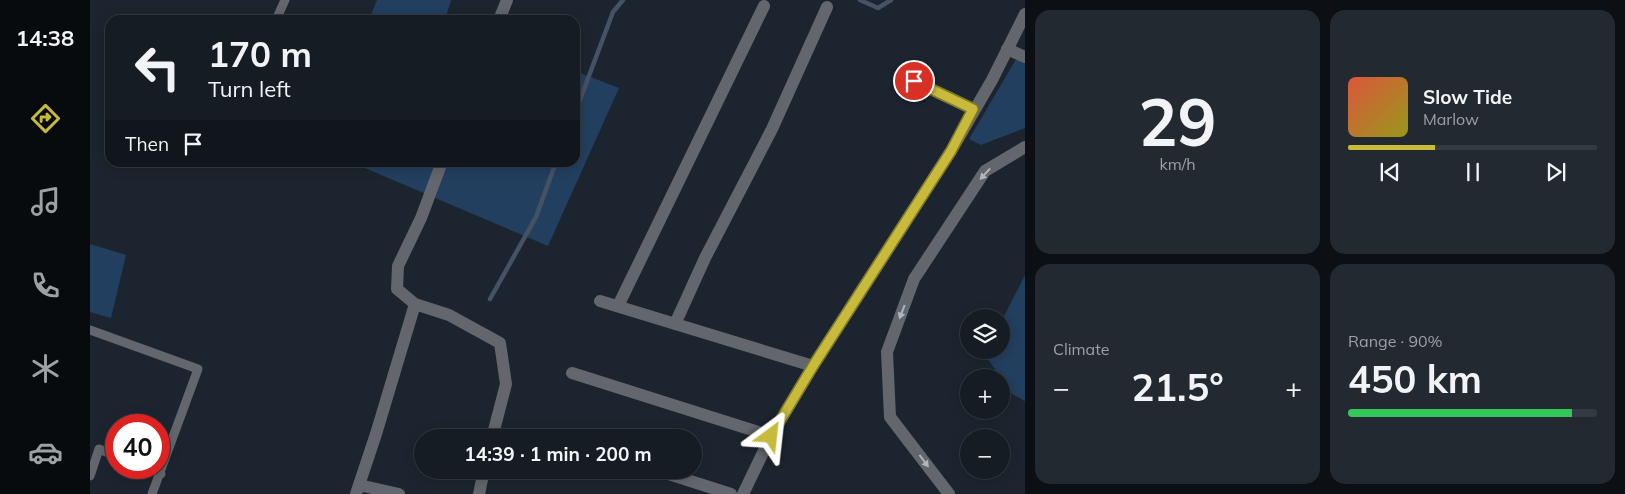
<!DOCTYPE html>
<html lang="en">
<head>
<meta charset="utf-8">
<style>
  :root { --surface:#151c23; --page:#222930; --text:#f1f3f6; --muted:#9da1a6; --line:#343a41; --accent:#c8bb3b }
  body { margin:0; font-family:Mulish,sans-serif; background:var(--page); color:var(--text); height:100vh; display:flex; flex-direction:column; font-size:19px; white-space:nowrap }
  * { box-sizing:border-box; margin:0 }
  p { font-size:16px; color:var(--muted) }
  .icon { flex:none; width:28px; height:28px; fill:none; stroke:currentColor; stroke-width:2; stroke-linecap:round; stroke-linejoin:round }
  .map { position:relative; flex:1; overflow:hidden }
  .details { display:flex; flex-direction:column; gap:10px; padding:10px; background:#0c0f13; width:600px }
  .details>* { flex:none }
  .top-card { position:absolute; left:15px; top:15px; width:475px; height:152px; border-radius:15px; box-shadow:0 2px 12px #0003,0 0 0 1px var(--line); background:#151c23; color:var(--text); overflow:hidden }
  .fabs { position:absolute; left:870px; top:309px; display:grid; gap:10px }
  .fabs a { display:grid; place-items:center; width:50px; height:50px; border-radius:50%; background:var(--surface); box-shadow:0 2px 12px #0003,0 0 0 1px var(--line); font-size:25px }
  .speed { position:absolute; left:15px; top:414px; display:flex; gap:10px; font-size:25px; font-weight:700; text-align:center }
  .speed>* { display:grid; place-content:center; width:65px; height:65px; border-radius:50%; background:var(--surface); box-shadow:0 2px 12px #0003,0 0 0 1px var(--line); line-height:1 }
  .speed .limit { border:8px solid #d22; background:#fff; color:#111 }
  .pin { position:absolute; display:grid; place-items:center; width:42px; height:42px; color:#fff; margin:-21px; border:2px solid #fff; border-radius:50%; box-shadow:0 1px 5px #0007 }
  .me { position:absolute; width:55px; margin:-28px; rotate:30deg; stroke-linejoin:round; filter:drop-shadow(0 0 4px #0008) }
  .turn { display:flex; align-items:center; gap:18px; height:105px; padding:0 20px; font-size:22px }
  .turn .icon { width:65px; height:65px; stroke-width:2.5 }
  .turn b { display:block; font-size:35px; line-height:42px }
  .then { display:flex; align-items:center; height:48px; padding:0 20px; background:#0003; gap:10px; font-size:19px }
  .big { font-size:38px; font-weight:700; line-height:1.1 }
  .details .tile { flex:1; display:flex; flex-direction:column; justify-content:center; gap:8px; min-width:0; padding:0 18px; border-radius:15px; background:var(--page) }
  .details .dial { align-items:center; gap:0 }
  .dial b { font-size:65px; line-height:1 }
  .song { display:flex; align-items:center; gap:15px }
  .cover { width:60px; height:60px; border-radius:8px; background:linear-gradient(135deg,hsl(10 70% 55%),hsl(60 70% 35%)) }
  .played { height:5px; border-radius:2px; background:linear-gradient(90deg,var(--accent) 35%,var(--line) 35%) }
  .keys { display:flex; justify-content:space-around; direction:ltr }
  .heat { display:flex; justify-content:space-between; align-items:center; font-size:28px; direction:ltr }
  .charge { height:8px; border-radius:4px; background:linear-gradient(90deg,#34c759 90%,var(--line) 0) }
  .details .tiles { flex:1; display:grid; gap:10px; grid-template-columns:repeat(2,1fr) }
  .trip { position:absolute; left:324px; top:429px; width:288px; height:50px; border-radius:25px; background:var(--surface); box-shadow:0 2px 12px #0003,0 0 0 1px var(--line); font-weight:700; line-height:50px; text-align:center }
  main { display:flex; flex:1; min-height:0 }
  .menu { display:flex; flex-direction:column; width:90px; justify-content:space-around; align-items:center; background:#080b0e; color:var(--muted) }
  .menu .icon { width:35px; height:35px }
  .menu .current { color:var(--accent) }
  .menu b { font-size:22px; color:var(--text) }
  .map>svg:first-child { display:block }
  .green { fill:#233f5f }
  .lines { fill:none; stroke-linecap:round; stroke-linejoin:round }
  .stream { stroke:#455265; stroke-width:4.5 }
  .service { stroke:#63676d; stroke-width:9 }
  .minor { stroke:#63676d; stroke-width:12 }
  .tertiary { stroke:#63676d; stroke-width:12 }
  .oneway { fill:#b1b6bd }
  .route-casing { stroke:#827a26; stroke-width:12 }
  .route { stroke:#c8bb3b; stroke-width:9 }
</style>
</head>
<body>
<main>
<nav class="menu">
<b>14:38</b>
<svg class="icon current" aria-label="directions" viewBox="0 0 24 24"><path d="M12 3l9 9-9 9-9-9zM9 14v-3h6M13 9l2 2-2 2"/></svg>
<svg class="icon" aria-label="music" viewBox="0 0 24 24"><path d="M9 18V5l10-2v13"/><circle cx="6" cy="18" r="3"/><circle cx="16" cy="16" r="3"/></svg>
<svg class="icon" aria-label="phone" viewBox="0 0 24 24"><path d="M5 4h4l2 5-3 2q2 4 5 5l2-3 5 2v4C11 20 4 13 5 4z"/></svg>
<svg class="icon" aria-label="climate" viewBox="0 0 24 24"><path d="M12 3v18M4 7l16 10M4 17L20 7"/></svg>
<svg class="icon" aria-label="car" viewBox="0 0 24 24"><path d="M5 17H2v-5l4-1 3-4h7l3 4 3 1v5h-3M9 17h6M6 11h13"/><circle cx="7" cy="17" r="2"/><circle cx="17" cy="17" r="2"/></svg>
</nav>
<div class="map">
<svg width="935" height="494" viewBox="0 0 935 494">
  <rect width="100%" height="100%" fill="#1c252f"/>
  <path class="green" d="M287,0H361L355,20H279Z
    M931,51L935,53V128L891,145L879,139Z
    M485,71L529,88L458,246L263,163L485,162Z
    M0,244L36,255L21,318L0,312Z
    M935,275V401L922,394L895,355L897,350H911V322Z"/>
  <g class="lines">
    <path class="stream" d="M770,0L788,8L801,0
      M485,113L523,12L533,0
      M400,299L446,217L466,162"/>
    <path class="service" d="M186,20L195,0
      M0,330L108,369L62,494
      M55,468L71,474
      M0,476L9,449L26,456"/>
    <path class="minor" d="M409,20L417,0
      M917,49L935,57
      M824,81L883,109
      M510,301L723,366
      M325,304L307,289L308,266L331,218L352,162
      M528,306L674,6
      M585,324L615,258L682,129L737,7
      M482,373L681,436
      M403,433L436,438
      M566,470L641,494
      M269,485L309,494
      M266,494L286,434L325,304L359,315L410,343L416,384L402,438
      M389,494L394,470
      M859,494L800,417L797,352L824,279L895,171L935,147"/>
    <path class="tertiary" d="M653,494L681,436L723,366L861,151L902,80L935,14"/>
  </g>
  <defs><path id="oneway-solid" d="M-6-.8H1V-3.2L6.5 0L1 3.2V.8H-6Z" transform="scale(1.25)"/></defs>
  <g class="oneway">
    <use href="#oneway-solid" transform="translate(895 174) rotate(133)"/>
    <use href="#oneway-solid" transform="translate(812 312) rotate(111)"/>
    <use href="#oneway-solid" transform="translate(834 461) rotate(53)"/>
  </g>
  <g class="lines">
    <defs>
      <path id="route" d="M681,436L723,366L861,151L883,109L824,81"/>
    </defs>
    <use href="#route" class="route-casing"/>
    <use href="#route" class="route"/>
  </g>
</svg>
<div class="fabs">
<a><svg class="icon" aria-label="layers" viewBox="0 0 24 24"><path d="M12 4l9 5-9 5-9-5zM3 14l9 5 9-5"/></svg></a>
<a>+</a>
<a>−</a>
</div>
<div class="speed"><div class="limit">40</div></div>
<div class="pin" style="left:824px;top:81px;background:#d93025"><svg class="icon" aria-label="arrive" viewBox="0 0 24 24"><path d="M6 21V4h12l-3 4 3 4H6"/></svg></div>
<svg class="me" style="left:681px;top:436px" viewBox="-20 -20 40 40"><path d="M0-17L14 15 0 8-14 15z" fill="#c8bb3b" stroke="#fff" stroke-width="4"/></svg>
<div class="trip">14:39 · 1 min · 200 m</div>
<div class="top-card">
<div class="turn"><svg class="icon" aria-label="left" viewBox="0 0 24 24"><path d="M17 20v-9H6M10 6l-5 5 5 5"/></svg><div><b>170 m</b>Turn left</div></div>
<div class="then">Then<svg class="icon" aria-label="arrive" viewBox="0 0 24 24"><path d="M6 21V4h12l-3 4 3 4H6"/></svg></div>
</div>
</div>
<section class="details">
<div class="tiles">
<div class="tile dial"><b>29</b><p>km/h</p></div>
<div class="tile">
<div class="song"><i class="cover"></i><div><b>Slow Tide</b><p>Marlow</p></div></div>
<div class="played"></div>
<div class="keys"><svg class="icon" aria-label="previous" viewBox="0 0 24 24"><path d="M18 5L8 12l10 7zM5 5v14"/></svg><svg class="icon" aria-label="pause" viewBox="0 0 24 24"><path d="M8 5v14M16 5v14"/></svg><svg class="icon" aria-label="next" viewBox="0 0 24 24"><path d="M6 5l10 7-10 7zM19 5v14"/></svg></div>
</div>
<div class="tile"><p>Climate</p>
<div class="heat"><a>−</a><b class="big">21.5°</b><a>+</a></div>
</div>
<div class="tile"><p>Range · 90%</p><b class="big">450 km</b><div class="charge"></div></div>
</div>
</section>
</main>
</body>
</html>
